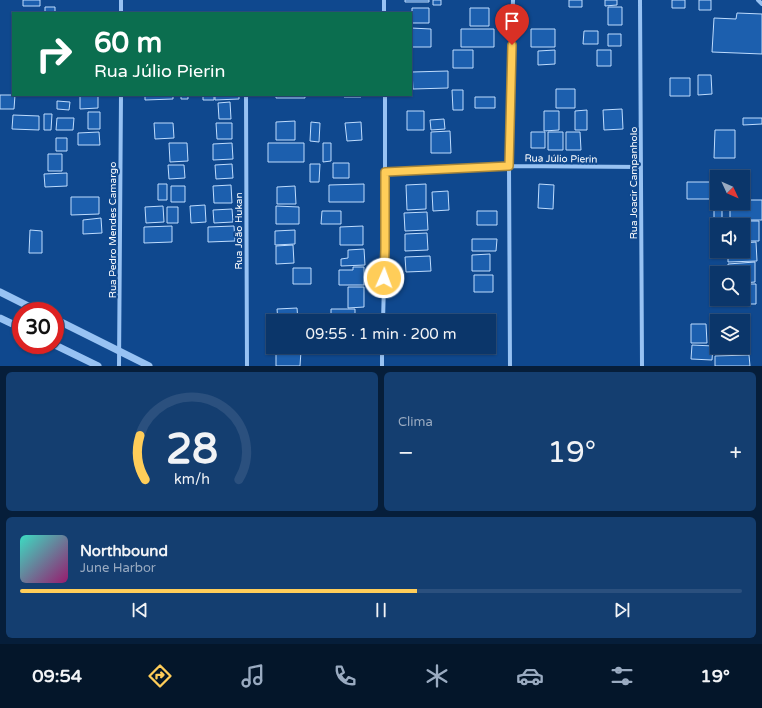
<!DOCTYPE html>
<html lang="pt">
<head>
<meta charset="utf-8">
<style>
  :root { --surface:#0b366a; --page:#143e70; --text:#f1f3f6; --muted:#9aabc1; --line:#2b507e; --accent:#ffcd59 }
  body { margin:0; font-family:"Varela Round",sans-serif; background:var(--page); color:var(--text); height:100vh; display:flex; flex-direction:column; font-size:15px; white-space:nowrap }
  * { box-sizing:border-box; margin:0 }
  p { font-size:13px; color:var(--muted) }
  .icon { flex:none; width:22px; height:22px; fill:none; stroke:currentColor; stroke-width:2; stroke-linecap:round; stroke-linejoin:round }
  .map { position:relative; height:366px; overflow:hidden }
  .details { display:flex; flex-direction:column; gap:6px; padding:6px; background:#061e3a; flex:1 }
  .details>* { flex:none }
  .banner { position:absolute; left:12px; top:12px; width:400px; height:84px; border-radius:0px; box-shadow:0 1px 3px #0004,0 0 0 1px var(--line); background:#0b6e4f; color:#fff; overflow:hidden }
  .needle { width:26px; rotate:134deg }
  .fabs { position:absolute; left:710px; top:170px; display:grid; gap:8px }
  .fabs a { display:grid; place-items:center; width:40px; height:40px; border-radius:0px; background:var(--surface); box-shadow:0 1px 3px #0004,0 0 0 1px var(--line); font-size:20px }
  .speed { position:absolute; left:12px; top:302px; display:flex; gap:8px; font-size:20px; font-weight:700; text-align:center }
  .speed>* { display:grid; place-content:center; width:52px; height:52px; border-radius:50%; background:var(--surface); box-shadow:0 1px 3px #0004,0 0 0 1px var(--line); line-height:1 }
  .speed .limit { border:6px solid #d22; background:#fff; color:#111 }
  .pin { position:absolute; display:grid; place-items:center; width:34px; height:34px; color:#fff; margin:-41px -17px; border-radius:50% 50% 50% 0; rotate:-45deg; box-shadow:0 0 4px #0007 }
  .pin .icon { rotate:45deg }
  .me { position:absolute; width:44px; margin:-22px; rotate:2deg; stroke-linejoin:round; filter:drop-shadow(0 0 3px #0008) }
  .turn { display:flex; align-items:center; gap:14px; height:84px; padding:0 16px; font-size:18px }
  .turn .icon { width:52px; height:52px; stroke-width:2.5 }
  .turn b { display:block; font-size:28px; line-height:34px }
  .big { font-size:30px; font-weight:600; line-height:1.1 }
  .details .tile { flex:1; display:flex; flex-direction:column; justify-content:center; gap:6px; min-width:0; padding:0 14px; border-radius:6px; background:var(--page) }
  .details .dial { align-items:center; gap:0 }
  .dial svg { height:104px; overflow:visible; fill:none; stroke:var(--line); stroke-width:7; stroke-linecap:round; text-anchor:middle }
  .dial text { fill:var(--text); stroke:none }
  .song { display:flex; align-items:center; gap:12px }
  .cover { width:48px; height:48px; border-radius:6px; background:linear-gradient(135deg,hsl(170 70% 55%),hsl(320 70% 35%)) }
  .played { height:4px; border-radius:2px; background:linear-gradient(90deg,var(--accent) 55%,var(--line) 55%) }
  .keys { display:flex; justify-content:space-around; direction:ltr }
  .heat { display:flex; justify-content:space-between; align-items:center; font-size:22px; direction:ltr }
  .details .tiles { flex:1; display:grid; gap:6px; grid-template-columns:1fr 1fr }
  .tile:last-child { grid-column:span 2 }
  .trip { position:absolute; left:266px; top:314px; width:230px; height:40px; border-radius:0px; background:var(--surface); box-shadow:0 1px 3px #0004,0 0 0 1px var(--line); font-weight:600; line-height:40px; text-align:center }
  .tabs { display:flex; height:64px; justify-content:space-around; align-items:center; background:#04162a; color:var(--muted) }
  .tabs .icon { width:28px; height:28px }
  .tabs .current { color:var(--accent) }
  .tabs b { font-size:18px; color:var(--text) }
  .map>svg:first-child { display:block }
  .building { fill:#1c5fae; stroke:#bedcfe; fill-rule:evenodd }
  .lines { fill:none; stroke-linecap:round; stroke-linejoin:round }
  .minor { stroke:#97c2f3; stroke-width:4 }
  .tertiary { stroke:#97c2f3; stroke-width:7 }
  .route-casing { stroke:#a6853a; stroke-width:10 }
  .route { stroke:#ffcd59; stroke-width:7 }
  .labels { text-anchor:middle; stroke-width:4; stroke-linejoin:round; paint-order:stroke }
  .street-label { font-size:10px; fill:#fff; stroke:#0f488e }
</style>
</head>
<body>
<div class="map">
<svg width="762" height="366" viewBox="0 0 762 366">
  <rect width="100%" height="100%" fill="#0f488e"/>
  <path class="building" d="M23,0H40V6H23Z
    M405,0H429V2H405Z
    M433,0H441V5H433Z
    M569,0H582V7H569Z
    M605,0H617V5L605,6Z
    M672,0H685V8H672Z
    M699,0H711V10H699Z
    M45,7H55V13H45Z
    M608,7H622V25H608Z
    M412,8H429V23H412Z
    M470,8H489V26H470Z
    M737,13L762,14V54L712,52L714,18L736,19Z
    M411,28L431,29V47H411Z
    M461,29H494V47H461Z
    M531,29H555V47H531Z
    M584,31H598V44H583Z
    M608,34H621V46H608Z
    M453,50H473V68H453Z
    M555,50V64L538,65V51Z
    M597,50H611V66H597Z
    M448,71V88L413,89L412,72Z
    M698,75H711L712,94L698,95Z
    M670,78H690V96H670Z
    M556,89H575V108H556Z
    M452,90H463V110H453Z
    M0,95H15L14,109H0Z
    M80,95H98V108L80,109Z
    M145,95H173V99L145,100Z
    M181,95H188V99H181Z
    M203,95H214V100H203Z
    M215,95H239V99L215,100Z
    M276,95H305V98H276Z
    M344,95H361V97H344Z
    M475,97H495V108H475Z
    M57,101L70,102L69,110L57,109Z
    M230,102L231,119H219L218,103Z
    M622,109L623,129L604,130L603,110Z
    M587,110V130H575V111Z
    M407,111H424V130H407Z
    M544,111H559V130L544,131Z
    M88,112H100V129H88Z
    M44,114H52L51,130H44Z
    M13,115L39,116V130L12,129Z
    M57,118H74L73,130H56Z
    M743,118H762V124L743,125Z
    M444,119L445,129L431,130L430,120Z
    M295,121V140H276V122Z
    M311,122L320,123L319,142L310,141Z
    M361,122L362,140L347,141L345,123Z
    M154,123H173L174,138L155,139Z
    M216,123H232V139H217Z
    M715,130H735V158H714Z
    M450,131L451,153H431V132Z
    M99,132L100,145H78V133Z
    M531,132H545V148H531Z
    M548,132H563V150H548Z
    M566,132H580L581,150H566Z
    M56,138H67V151H56Z
    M169,143H187L188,161L170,162Z
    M232,143L233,159L213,160V144Z
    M268,143H304V162H268Z
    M323,143H331V161L323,162Z
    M48,154H62V171H48Z
    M333,163H349V178H333Z
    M232,164L233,178L216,179L215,165Z
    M310,164H320L319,182H310Z
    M168,165H184L185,178L169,179Z
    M67,173V186L45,187L44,174Z
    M687,182H712L713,199H687Z
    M158,184H167V200H158Z
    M364,184V202H329V185Z
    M426,184V209L407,210L406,185Z
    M539,184L554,185L553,209L538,208Z
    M231,185L232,203H214L213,186Z
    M171,186H185V202H171Z
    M295,186L296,204H277V187Z
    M448,191L449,210L433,211L432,192Z
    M71,197H99V214L71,215Z
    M714,200H717V203H722V219H714Z
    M743,200H762V220H730V203H743Z
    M205,205L206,222L191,223L190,206Z
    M163,206L164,222L146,223L145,207Z
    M276,206L299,207V224H276Z
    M167,207H178V223H167Z
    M232,209L233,222L214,223L213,210Z
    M322,211H341V224H321Z
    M477,211H497V225H477Z
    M427,212L428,230L405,231L404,213Z
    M101,218L102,233L83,234V220Z
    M730,221H759V241H743V225H730Z
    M172,226V242L144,243V227Z
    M234,226L235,241L208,242V227Z
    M363,226V245H340V227Z
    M30,230L42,231V253H29Z
    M295,230V244L275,245V231Z
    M427,233L428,250L405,251V234Z
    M472,239H497L496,251H472Z
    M756,242L757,261L728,262V251H743V243Z
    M293,245L294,263L276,264V246Z
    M364,249L365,265L341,266V259L348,258V250Z
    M490,254V271H472V255Z
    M430,256L431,271L406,272L405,257Z
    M755,262V282L743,283V273H728V264Z
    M353,267H364V285H339V270H353Z
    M293,268H311V284H293Z
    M474,275H493V292H474Z
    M717,284V299H743V284H756V304H714V285Z
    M348,287H364V307L348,308Z
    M297,308L298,321H278L277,309Z
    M331,309H355V321H331Z
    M746,318L748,353L715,354L714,320ZM717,321H743V347H717Z
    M691,324H706L707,343H691Z
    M692,345L713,346L712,360L691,359Z
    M276,351H301L300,366H276Z
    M749,355L750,366H715V356Z"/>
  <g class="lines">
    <path class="minor" d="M384,0V13
      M640,0L642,366
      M758,0L762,4
      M121,13V0
      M246,95L247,366
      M385,172L509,166L641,167
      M383,321L385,249V95
      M119,366L121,95
      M382,366V347
      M510,366L509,166L513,0"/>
    <path class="tertiary" d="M0,292L38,311
      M0,318L21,328
      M55,319L149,366
      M55,345L98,366"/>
  </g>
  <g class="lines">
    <defs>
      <path id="route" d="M384,278L385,249V172L509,166L512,45"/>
    </defs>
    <use href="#route" class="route-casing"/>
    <use href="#route" class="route"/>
  </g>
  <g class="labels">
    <g class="street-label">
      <text transform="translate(561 158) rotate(1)" y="4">Rua Júlio Pierin</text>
      <text transform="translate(633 183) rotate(-90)" y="4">Rua Joacir Campanholo</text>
      <text transform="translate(112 230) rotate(-90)" y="4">Rua Pedro Mendes Camargo</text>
      <text transform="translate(238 231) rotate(-90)" y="4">Rua João Hukan</text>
    </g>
  </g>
</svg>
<div class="fabs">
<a><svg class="needle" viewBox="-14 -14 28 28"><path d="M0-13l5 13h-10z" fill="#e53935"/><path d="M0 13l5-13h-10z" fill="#9aabc1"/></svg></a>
<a><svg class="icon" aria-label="sound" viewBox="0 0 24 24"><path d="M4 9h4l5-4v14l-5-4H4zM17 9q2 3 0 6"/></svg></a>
<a><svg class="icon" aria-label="search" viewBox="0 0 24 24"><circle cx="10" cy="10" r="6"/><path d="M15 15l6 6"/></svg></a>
<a><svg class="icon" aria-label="layers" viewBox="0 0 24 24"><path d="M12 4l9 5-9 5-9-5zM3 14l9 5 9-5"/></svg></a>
</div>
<div class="speed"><div class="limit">30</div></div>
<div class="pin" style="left:512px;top:45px;background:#d93025"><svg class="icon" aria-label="arrive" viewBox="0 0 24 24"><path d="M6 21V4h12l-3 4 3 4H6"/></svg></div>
<svg class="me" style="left:384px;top:278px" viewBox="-20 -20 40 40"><circle r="17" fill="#ffcd59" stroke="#fff" stroke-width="3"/><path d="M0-11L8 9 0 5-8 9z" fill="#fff"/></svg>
<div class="trip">09:55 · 1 min · 200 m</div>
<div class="banner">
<div class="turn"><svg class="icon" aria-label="right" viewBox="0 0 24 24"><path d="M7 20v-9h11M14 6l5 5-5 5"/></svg><div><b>60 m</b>Rua Júlio Pierin</div></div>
</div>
</div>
<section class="details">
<div class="tiles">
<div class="tile dial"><svg viewBox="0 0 100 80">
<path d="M14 69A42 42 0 1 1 86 69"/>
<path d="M14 69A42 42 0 0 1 10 35" stroke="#ffcd59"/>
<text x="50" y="56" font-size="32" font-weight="700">28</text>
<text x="50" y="72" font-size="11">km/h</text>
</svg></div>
<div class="tile"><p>Clima</p>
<div class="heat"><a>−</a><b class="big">19°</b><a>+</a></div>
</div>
<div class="tile">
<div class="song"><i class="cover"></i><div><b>Northbound</b><p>June Harbor</p></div></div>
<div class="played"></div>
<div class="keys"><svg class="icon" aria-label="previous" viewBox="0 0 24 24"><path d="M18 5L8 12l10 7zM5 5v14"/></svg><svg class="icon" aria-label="pause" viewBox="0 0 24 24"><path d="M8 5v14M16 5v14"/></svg><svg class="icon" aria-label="next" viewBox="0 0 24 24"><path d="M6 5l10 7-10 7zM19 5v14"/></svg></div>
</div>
</div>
</section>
<nav class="tabs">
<b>09:54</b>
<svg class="icon current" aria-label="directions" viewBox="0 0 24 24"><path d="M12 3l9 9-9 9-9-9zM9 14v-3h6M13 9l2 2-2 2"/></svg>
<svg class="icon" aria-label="music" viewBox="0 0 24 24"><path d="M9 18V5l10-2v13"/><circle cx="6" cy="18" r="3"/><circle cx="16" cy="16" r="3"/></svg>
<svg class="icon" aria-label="phone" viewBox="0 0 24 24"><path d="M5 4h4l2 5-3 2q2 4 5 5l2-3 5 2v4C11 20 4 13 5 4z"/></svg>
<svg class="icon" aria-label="climate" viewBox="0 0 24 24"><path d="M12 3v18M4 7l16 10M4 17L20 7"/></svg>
<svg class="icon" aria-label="car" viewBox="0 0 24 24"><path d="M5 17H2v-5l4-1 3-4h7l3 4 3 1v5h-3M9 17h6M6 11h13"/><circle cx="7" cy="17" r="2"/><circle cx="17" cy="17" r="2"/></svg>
<svg class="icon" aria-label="filters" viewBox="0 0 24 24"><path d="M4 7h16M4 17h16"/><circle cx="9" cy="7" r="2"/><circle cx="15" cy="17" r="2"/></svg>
<b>19°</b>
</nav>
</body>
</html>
